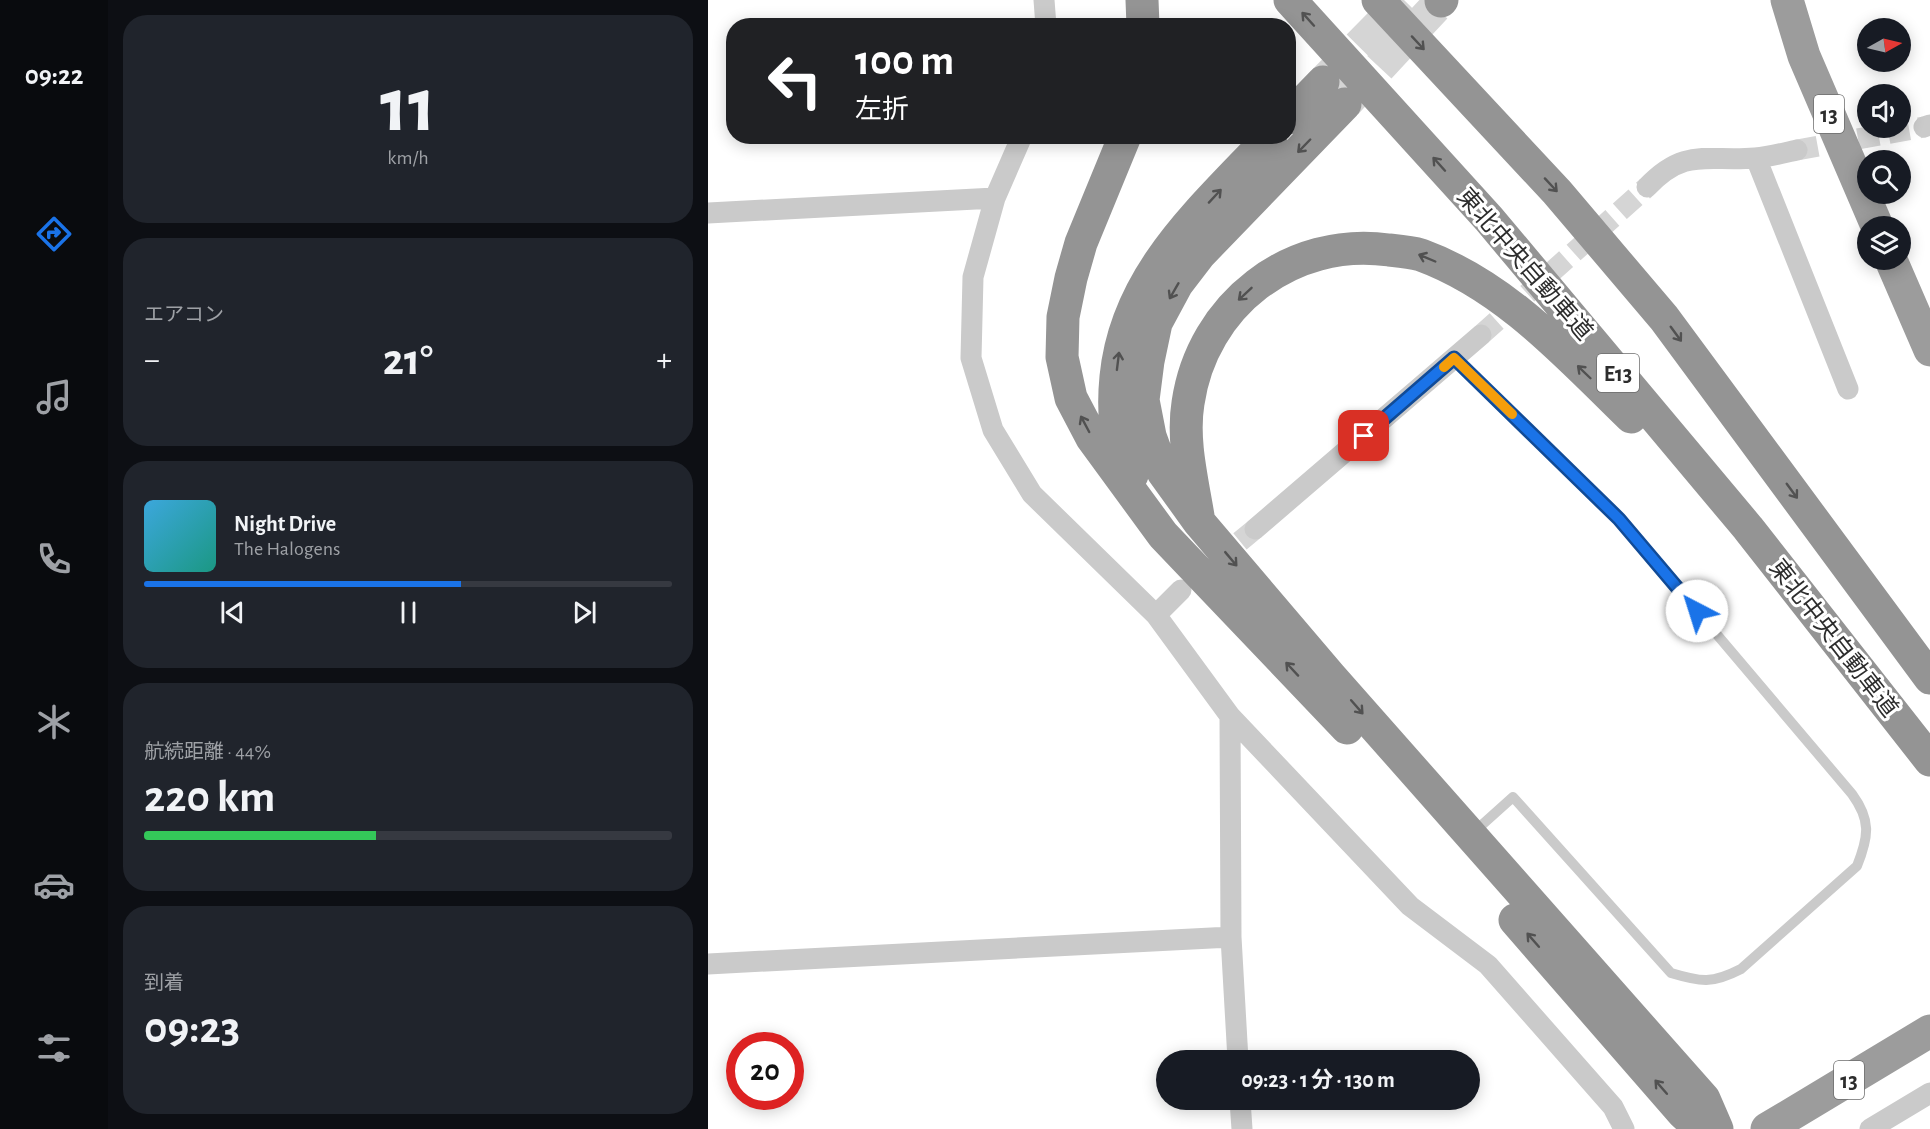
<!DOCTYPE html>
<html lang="ja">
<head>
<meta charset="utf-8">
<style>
  :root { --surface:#171b24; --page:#20242c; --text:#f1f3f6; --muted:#9ea1a6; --line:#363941; --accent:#1a73e8 }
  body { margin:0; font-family:"Alegreya Sans","Noto Sans JP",sans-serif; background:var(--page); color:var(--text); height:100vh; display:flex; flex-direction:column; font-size:22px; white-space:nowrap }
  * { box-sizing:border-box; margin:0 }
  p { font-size:20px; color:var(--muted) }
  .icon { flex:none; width:33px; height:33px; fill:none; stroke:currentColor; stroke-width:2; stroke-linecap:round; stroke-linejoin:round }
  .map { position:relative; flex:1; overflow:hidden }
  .panel { display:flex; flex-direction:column; gap:15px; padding:15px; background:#0d0f14; width:600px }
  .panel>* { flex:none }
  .guide { position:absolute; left:18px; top:18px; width:570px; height:126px; border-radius:24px; box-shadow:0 3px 15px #0003; background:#202124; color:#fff; overflow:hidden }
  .needle { width:39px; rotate:82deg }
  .tools { position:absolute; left:1149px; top:18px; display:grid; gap:12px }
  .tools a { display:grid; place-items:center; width:54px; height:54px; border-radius:50%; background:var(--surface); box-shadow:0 3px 15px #0003; font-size:30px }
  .speed { position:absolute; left:18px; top:1032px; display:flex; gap:12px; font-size:30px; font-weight:700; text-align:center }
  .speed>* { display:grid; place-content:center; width:78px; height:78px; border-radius:50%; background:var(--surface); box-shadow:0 3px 15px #0003; line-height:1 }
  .speed .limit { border:9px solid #d22; background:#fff; color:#111 }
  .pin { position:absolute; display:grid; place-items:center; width:51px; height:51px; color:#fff; margin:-26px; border-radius:12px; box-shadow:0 3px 9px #0006 }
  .me { position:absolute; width:66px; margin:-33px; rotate:320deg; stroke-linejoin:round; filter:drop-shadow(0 0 4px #0008) }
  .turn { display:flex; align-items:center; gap:21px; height:126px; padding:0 30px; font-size:27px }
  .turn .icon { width:78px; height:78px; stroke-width:2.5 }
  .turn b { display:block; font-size:42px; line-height:51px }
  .big { font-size:45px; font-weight:700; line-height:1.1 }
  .panel .card { flex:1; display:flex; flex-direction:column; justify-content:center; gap:9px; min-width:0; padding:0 21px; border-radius:24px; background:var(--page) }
  .panel .dial { align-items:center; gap:0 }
  .dial b { font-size:78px; line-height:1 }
  .song { display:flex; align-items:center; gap:18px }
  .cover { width:72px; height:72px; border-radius:9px; background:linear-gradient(135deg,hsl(200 70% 55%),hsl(170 70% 35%)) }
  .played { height:6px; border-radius:3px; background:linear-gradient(90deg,var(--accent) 60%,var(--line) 60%) }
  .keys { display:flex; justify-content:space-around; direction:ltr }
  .heat { display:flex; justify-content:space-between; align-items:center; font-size:33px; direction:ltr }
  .charge { height:9px; border-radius:4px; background:linear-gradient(90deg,#34c759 44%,var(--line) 0) }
  .trip { position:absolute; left:448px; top:1050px; width:324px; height:60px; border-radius:30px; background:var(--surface); box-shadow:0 3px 15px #0003; font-weight:700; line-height:60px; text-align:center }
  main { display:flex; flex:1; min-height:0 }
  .menu { display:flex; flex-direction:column; width:108px; justify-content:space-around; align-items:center; background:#090b0e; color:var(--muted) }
  .menu .icon { width:42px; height:42px }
  .menu .on { color:var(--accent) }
  .menu b { font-size:27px; color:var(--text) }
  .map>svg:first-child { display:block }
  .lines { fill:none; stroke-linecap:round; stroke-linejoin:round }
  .minor-tunnel { stroke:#d5d5d5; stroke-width:21; stroke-dasharray:21 10; stroke-linecap:butt }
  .motorway-tunnel { stroke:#d5d5d5; stroke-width:33; stroke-dasharray:33 16; stroke-linecap:butt }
  .service { stroke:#cacaca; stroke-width:10 }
  .minor { stroke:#cacaca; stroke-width:21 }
  .trunk { stroke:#9c9c9c; stroke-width:33 }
  .motorway { stroke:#949494; stroke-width:33 }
  .oneway { stroke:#515151 }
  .route-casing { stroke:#114b97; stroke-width:15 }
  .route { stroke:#1a73e8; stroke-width:10 }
  .slow { stroke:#f59e0b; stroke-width:10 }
  .labels { text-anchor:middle; stroke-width:6; stroke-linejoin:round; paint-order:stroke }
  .shield { fill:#fff; stroke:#6c6c6c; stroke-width:1.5 }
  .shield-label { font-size:22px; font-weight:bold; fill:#2d2d2d }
  .street-label { font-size:24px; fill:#2d2d2d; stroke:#fff }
</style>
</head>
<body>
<main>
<nav class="menu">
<b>09:22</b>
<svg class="icon on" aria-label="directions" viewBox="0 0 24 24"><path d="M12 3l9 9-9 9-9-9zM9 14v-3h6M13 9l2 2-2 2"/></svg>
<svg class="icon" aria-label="music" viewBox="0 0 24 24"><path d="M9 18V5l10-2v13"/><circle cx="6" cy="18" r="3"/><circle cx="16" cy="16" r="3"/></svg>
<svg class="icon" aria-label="phone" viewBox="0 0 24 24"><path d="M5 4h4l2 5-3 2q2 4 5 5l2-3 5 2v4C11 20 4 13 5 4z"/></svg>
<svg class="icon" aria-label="climate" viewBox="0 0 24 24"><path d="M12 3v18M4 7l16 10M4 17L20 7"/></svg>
<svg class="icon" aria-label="car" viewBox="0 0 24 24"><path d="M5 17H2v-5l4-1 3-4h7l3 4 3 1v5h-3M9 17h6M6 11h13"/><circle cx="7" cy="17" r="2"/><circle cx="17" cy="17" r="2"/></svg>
<svg class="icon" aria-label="filters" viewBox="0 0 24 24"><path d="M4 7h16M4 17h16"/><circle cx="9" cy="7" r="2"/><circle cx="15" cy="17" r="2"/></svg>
</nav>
<section class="panel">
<div class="card dial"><b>11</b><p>km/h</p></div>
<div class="card"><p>エアコン</p>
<div class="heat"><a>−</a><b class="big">21°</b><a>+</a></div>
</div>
<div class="card">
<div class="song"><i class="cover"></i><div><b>Night Drive</b><p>The Halogens</p></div></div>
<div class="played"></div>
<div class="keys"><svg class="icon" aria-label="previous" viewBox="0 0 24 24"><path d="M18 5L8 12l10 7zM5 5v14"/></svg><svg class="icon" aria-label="pause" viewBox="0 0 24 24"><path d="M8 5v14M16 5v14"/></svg><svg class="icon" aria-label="next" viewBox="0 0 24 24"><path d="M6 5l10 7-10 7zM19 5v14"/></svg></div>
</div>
<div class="card"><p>航続距離 · 44%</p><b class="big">220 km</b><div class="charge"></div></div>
<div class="card"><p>到着</p><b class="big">09:23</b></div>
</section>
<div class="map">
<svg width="1222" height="1129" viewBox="0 0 1222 1129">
  <rect width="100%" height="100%" fill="#fff"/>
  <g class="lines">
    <path class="minor-tunnel" d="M1089,150L1216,127
      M773,335L939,187
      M508,561L547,529"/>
    <path class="motorway-tunnel" d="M616,81L696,0
      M638,103L733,1"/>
    <path class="service" d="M746,358L911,519L1144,794C1163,820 1161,836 1149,866L1033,969C1004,984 993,982 963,973L805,797L766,832"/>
    <path class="minor" d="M336,0L338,26
      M1216,127L1222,125
      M314,136L287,198L265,277L263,358L285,430L324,494L448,615L522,716L702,906L780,965L905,1107L916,1129
      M1048,158L1140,389
      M939,187C977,147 998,162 1047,158C1061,157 1075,153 1089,150
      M0,213L287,198
      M547,529L773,335
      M448,615L473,590
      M522,716L523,937L530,1060
      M0,964L523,937
      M532,1100L534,1129
      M1162,1129L1222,1093"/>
    <path class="trunk" d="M1079,0L1096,56L1169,226
      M1183,260L1222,350
      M1059,1129L1222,1031"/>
    <path class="motorway" d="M434,0L435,26
      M582,0L781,219L1040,528L1222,760
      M670,0L849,192L956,318L1222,678
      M733,1L734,0
      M637,104L492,254L469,284L448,323L440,361L435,400L442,436L455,472L491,522L622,676L996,1099L1009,1129
      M580,118L615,82
      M417,136L373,243L363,278L355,317L354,357L363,398L384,438L455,535L639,728
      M424,475C420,464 414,452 411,441C406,421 406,397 408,377C418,273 496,208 563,136
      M490,516C484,479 474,440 480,403C494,305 583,236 681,250C691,251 703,252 713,255C798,286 860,356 923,417
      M807,920L975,1113L993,1129"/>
  </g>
  <defs><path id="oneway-shaft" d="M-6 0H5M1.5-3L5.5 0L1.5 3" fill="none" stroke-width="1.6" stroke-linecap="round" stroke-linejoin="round" transform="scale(1.5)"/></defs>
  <g class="oneway">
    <use href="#oneway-shaft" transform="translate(600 19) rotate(-132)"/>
    <use href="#oneway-shaft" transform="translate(710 43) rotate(47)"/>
    <use href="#oneway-shaft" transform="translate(596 146) rotate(134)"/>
    <use href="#oneway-shaft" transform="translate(731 164) rotate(-132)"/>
    <use href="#oneway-shaft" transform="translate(843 185) rotate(47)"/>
    <use href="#oneway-shaft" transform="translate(507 196) rotate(-47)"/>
    <use href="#oneway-shaft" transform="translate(719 258) rotate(-157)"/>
    <use href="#oneway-shaft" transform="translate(466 291) rotate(120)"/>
    <use href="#oneway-shaft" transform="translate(537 294) rotate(137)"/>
    <use href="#oneway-shaft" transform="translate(968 334) rotate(54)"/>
    <use href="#oneway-shaft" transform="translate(410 361) rotate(-83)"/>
    <use href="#oneway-shaft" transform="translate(876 372) rotate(-136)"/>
    <use href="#oneway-shaft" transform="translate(377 424) rotate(-118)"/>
    <use href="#oneway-shaft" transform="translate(1084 491) rotate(54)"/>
    <use href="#oneway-shaft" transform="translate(523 559) rotate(50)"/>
    <use href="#oneway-shaft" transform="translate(584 669) rotate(-133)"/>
    <use href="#oneway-shaft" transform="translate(649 707) rotate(49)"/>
    <use href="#oneway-shaft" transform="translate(825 940) rotate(-131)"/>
    <use href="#oneway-shaft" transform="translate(953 1087) rotate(-131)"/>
  </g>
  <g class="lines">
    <defs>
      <path id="route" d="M656,436L746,358L911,519L989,611"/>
    </defs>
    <use href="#route" class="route-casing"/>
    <use href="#route" class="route"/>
    <path class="slow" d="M736,367L746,358L804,414"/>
  </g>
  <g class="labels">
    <g class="shield">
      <rect x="1106" y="95" width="30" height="38" rx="4.5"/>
      <rect x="889" y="354" width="42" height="38" rx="4.5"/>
      <rect x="1126" y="1061" width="30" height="38" rx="4.5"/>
    </g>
    <g class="shield-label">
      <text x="1121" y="122">13</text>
      <text x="910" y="381">E13</text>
      <text x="1141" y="1088">13</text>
    </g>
    <g class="street-label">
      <text transform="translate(817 264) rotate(49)" y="8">東北中央自動車道</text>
      <text transform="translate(1126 638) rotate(52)" y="8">東北中央自動車道</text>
    </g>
  </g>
</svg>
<div class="tools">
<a><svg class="needle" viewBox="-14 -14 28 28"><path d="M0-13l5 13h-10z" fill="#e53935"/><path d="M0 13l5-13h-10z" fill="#9ea1a6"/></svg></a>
<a><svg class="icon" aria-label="sound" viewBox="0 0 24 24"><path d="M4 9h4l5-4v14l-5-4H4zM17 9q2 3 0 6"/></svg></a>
<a><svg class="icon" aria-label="search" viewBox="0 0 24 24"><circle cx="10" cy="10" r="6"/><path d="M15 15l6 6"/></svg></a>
<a><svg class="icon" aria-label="layers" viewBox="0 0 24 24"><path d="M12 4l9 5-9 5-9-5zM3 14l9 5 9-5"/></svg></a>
</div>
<div class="speed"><div class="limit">20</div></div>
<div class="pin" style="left:656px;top:436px;background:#d93025"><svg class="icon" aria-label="arrive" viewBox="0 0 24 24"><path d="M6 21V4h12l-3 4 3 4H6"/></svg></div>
<svg class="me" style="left:989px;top:611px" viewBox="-20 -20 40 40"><circle r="19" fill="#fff"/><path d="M0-13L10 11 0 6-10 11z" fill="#1a73e8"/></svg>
<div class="trip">09:23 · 1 分 · 130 m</div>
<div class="guide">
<div class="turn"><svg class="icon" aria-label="left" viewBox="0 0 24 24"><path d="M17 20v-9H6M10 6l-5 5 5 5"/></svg><div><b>100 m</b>左折</div></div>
</div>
</div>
</main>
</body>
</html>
